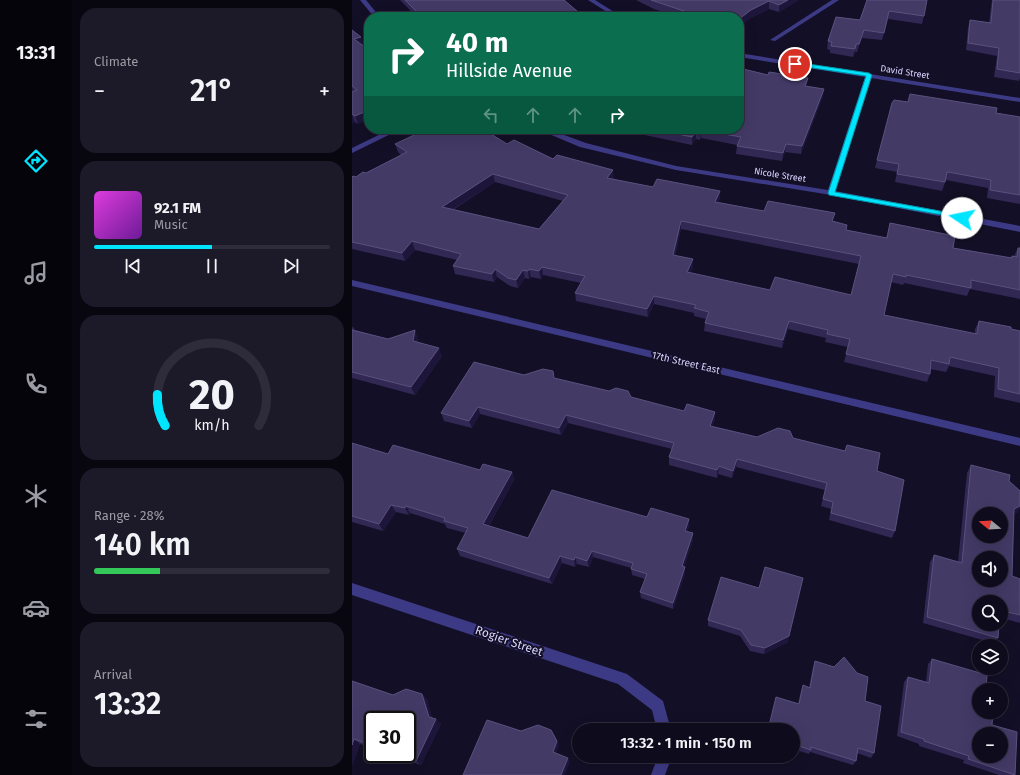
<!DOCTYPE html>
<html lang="en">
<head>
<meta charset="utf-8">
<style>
  :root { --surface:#0e0b1c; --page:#1c1929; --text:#f1f3f6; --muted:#9b9ba3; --line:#2e2b3b; --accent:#00e5ff }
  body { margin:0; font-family:"Fira Sans",sans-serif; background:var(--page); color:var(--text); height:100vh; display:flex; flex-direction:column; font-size:15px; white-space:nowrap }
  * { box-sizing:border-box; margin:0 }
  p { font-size:13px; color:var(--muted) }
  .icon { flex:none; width:22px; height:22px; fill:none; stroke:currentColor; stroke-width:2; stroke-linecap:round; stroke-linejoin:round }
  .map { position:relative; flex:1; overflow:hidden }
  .details { display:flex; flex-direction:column; gap:8px; padding:8px; background:#08060f; width:280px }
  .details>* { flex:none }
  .top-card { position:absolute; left:12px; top:12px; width:380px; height:122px; border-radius:16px; box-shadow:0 4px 16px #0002,0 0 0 1px var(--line); background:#0b6e4f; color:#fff; overflow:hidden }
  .needle { width:26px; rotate:288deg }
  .tools { position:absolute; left:620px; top:507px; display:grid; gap:8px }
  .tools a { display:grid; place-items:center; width:36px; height:36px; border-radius:50%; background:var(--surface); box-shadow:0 4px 16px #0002,0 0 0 1px var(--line); font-size:20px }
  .speed { position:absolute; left:12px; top:711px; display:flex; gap:8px; font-size:20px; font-weight:700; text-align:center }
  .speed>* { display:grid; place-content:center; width:52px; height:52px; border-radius:50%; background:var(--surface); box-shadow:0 4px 16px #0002,0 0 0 1px var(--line); line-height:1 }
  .speed .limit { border:2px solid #111; border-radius:6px; background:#fff; color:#111 }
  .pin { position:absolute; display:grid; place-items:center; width:34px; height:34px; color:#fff; margin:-17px; border:2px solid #fff; border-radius:50%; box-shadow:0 1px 4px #0007 }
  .me { position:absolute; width:44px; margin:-22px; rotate:281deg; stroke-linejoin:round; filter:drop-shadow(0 0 3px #0008) }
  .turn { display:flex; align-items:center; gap:14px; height:84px; padding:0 16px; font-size:18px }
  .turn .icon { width:52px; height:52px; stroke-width:2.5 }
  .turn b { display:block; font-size:28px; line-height:34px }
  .lanes { display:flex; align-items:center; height:38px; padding:0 16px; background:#0003; justify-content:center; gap:20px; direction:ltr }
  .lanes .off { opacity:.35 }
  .big { font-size:30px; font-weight:600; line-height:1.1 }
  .details .widget { flex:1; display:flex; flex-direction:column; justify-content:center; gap:6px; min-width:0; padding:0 14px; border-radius:16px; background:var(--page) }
  .details .dial { align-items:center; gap:0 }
  .dial svg { height:104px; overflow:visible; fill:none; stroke:var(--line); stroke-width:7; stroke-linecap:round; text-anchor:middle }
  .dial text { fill:var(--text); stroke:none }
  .song { display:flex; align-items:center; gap:12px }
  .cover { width:48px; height:48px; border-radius:6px; background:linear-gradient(135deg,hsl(300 70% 55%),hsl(280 70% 35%)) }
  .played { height:4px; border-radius:2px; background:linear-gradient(90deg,var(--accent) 50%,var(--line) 50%) }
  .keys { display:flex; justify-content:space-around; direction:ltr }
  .heat { display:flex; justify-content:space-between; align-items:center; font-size:22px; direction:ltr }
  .charge { height:6px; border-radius:3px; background:linear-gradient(90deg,#34c759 28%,var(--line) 0) }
  .trip { position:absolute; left:220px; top:723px; width:228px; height:40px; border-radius:20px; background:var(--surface); box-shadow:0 4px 16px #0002,0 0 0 1px var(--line); font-weight:600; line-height:40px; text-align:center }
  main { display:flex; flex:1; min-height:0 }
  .menu { display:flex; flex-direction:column; width:72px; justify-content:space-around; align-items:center; background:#06040b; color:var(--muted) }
  .menu .icon { width:28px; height:28px }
  .menu .on { color:var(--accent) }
  .menu b { font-size:18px; color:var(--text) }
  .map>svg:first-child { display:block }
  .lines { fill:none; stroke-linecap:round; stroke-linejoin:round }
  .minor { fill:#3d3a85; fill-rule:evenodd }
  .wall { fill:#312854; fill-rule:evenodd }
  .shaded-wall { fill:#1d163a }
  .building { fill:#433a66; stroke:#5a527e; fill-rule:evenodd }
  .route { fill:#00e5ff; stroke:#0095a6 }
  .labels { text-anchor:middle; stroke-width:4; stroke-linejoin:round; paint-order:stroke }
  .far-street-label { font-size:9px; fill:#d9d4ff; stroke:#130f26 }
  .street-label { font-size:10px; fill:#d9d4ff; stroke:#130f26 }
  .near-street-label { font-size:12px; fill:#d9d4ff; stroke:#130f26 }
</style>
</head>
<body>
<main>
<nav class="menu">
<b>13:31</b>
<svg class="icon on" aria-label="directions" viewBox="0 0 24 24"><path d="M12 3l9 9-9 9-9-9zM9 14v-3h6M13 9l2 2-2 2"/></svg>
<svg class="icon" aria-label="music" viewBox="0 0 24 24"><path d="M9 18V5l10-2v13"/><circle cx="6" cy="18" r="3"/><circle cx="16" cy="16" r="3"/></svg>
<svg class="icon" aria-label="phone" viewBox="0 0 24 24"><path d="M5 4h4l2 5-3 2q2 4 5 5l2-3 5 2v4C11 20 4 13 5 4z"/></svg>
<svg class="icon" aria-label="climate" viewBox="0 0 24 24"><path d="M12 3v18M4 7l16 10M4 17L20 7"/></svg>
<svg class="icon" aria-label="car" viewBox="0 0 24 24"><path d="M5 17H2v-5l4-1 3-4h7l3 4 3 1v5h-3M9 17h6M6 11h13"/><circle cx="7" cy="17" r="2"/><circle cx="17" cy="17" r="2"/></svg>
<svg class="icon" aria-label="filters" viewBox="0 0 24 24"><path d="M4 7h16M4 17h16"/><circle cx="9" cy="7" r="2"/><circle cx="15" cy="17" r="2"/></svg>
</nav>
<section class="details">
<div class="widget"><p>Climate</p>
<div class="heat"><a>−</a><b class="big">21°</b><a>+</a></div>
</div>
<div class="widget">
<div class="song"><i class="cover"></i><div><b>92.1 FM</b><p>Music</p></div></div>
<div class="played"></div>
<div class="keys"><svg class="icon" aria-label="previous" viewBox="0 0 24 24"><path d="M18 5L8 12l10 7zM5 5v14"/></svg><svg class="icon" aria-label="pause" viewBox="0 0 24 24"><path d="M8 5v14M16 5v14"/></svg><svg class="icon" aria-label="next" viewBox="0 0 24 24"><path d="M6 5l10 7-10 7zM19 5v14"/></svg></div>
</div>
<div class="widget dial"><svg viewBox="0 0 100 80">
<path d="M14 69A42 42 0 1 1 86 69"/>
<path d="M14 69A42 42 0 0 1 8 45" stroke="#00e5ff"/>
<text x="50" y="56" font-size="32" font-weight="700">20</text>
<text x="50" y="72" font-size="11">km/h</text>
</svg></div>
<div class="widget"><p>Range · 28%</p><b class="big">140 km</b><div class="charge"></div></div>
<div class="widget"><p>Arrival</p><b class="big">13:32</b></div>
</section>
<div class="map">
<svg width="668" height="775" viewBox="0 0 668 775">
  <rect width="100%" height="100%" fill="#130f26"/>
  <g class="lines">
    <path class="minor" d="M8,0H14L28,17H22Z
      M236,0H243L270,17H263Z
      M480,0H487L423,41L418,40Z
      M387,53L668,98V102L519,78L483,191L668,226V232L479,195L324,170L228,147L185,129H196L234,143L324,166L476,190L513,77L387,57Z
      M39,129H49L0,153V148Z
      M0,280L668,438V446L0,286Z
      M0,583L275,674L311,701L319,730H305L300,710L266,684L0,595Z
      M306,756H320L313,775H299Z"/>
  </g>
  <path class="wall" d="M48,0H212L232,17H65Z
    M284,0H447L427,12L417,9L399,18L387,26V17H327L302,9Z
    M515,0L572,16L570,24L536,19L530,40L510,38L505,52H503L501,57L478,53V50L475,49L476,41L508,20Z
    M640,0H668V78L667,81L642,77L645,56L614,50L616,28L618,20L637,23Z
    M0,30L12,44L10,45L6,124L3,122L0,124Z
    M455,86L472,89L471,96L449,154L433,152L430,161L384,154L385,145L349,138L348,140L344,139L340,145L269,130V129H387Z
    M556,102L644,113L668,117V204L635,198L636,188L594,180L590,191L543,182L545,172L523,168L525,160Z
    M43,144H155L201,159L262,178L261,179L301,187L368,191V199L366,202L412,211L481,221L494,230L534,238L538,223L601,248L659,258L660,256H662L666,248H668V299L618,289L615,296L552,283L551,285L539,282L532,315L623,334V329L627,321L668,331V403L642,397L643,376L597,366L594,372L578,369V374L575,382L492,362L496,347L473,342L474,338L436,329L430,348L352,331L353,323L354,319L342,316V313L302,304L296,317L224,301L223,293L229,283L191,275L189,279L179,277L177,279L173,278L166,288L158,286L145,277L142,282L103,274L101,266L105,260L63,250L53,261L0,249V177H4L14,173L49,155L46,152ZM143,182L211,201L187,229L101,210ZM329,229L507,264L499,295L418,290L338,273L341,267V259L323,256Z
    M0,327H1L3,330L36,339L66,338V342L90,356L63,395L0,378Z
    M172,375L202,378L332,411L363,412V419L360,426L405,437L441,438L493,451L495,445L525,471L543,531L540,538L477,520L479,509L469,506L473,490L384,467L380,478L366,474L365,478L317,465V457L320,449L216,423L209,435L128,414L120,428L92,421L89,413Z
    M0,443L36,454L128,470L160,472L162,480L137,526L176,538L295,517L337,526L335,532L341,533V540L332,567L333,574L321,609L289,598L288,592L293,579L280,575L279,568L241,557L237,567L225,564L223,567L210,563L200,584L108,556L105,549L114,533L95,528L93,524L58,513L57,515L44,512L31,531L0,522Z
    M619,465L657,481L666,512L662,514L660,576L668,579V623L650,618V626L647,629L646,638L641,643L571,623L578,562L582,555L606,562L615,473Z
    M356,620L436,642L412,654L398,651L388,636L356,626Z
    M580,659L627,690L640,725L663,775H647L611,763L612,760L567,746V744L545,736L552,682L556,677L574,682L576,664Z
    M463,661L513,701L522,753L519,758L505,753L504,761L501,765L458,752L457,754L441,749V730H416L424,697L446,704L449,691L451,685L457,687L461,667Z
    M0,681L41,695L75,699L80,718L89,724L69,765L38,754H55L21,720V748L8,744L0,766Z"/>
  <path class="shaded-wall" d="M436,0H447L427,12V5Z
    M417,1V9L399,18L387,26V19L399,10Z
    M512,30L510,38L505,52L507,44Z
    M9,37L12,44L4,47L2,39Z
    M504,44L503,52L501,57L503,49Z
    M456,78L455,86H453Z
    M472,89L471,96L449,154L450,146Z
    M17,110V119L6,124L3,116Z
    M0,114L3,122L0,124Z
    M349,130V138L348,140V132Z
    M344,131V139L340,145V137Z
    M434,144L433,152L430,161L431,153Z
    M261,170L262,178L256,186L255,178Z
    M141,174L143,182L92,215L90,207Z
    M368,191V199L363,210V202Z
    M329,221V229L321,263V255Z
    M60,241L63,250L53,261L50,253Z
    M341,259V267L335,281V272Z
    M190,267L191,275L189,279L187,271Z
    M143,269L145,277L142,282L140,274Z
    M177,269L179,277L177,279L176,271Z
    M171,270L173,278L166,288L164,280Z
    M302,296V304L296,317L295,309Z
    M437,321L436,329L430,348L431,340Z
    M63,330L66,338L65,349L61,341Z
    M87,348L90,356L63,395L59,387Z
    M126,407L128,414L120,428L117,421Z
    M363,412V419L357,433L358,426Z
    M214,415L216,423L209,435L207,428Z
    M385,459L384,467L380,478L381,471Z
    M367,466L366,474L365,478V470Z
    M160,472L162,480L134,531L131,524Z
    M39,505L44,512L31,531L27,524Z
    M54,506L58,513L57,515L53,508Z
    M668,506V509L666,512L657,516L662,509Z
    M337,519V526L333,538V531Z
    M341,533V540L330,573V566Z
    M240,551L241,557L237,567L235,561Z
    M208,556L210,563L200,584L197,578Z
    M223,557L225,564L223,567L222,560Z
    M333,567V574L321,609V603Z
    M437,636L436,642L412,654L413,648Z
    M70,694L75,699L81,721L77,717Z
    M84,719L89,724L69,765L64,761Z
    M202,734L207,745L203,757L201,752Z
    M2,739L8,744L0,766V745Z
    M216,758L218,762L213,775H209Z"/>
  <path class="building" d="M53,0H212L232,17H70Z
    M299,0H436L427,5L417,1L399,10L387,19V17H350Z
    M515,0H575L572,16L537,11L532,33L512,30L507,44H504L503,49L479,46L480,42L476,41L484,17L508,20Z
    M641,0H668V73L645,69L647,48L616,43L618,20L639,23Z
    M0,30L9,37L2,39L17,50V110L3,116L0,114V92L5,90L0,86Z
    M387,68L416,75L417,72L456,78L453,86L472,89L450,146L434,144L431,153L385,146L389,137L349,130L348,132L344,131L340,137L302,129H387Z
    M558,94L645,108L644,113L668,117V195L638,190L639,180L596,172H595L593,182L545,174L547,164L525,160L540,103L542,100L556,102Z
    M75,129H131L155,144L162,140L201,159L205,155L261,170L255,178L301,187L305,179L368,191L363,202L412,211L416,201L483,213L480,221L495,225L494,230L535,238L538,223L603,236L601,248L660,258V256L665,257L666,248H668V290L619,280V288L554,275V277L541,274L532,315L625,334L627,321L659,327V329L668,331V394L646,389L647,368L598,357L597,364L579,360L578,374L494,354L498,339L475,334L476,330L437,321L431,340L353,323L357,312L342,308L344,305L302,296L295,309L223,293L233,276L190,267L187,271L177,269L176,271L171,270L164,280L156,278L143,269L140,274L101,266L109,254L60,241L50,253L0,242V177L1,176L4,177L11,172L14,173L55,152L43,144ZM141,174L216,195L187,229L90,207ZM329,221L509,256L499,295L423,277L418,290L335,272L341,259L321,255Z
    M0,330L36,339L63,330L61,341L87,348L59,387L0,372Z
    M122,362L172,375L191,369L201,371L202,378L257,391L264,388L276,391L279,397L332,411L335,404L363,412L358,426L405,437L426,428L438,431L441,438L493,451L495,445L528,453L525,471L552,480L543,531L479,513L481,502L471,499L475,483L385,459L381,471L367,466L365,470L317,457L322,443L214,415L207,428L126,407L117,421L89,413Z
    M0,443L36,454L41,445L128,470L131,464L160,472L131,524L176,538L200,490L295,517L299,508L337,519L333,531L341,533L330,566L333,567L321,603L288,592L295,574L279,569L281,563L240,551L235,561L223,557L222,560L208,556L197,578L105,549L116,528L92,521L93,518L54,506L53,508L39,505L27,524L0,516Z
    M619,465L658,475L657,481L668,491V506L662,509L660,576L668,579V615L651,611L650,626L647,625L646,638L575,617L582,555L610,563ZM627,514H649V536H627ZM627,558H649V580H627ZM627,602H649V624H627Z
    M413,567L451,578L437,636L413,648L399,645L389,630L356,620L369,577L407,588Z
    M492,657L505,673L516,677L513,701L529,706L522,753L506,748L504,761L459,747V750L441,744V730H416L424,697L447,704L451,685L458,688L463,661L482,667Z
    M580,659L635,675L634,690H627V712H641L640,725L665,732L663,775L616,759L617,756L572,741V739L549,732L556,677L577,683ZM627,734H649V756H627Z
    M0,681L41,695L54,689L70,694L77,717L84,719L64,761L45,754H55V720H21V746L2,739L0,745Z
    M135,720L169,731L186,725L199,730L205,741L201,752L216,758L209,775H111Z"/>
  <path class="route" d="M443,62L517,73L520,75L483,192L610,215L614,218L613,219L477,195L476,193L514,76L441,65V63Z"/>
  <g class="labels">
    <g class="far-street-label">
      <text transform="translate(553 72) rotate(9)" y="3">David Street</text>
      <text transform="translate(428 175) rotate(9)" y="3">Nicole Street</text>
    </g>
    <g class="street-label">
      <text transform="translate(334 362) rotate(13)" y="4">17th Street East</text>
    </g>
    <g class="near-street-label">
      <text transform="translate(157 641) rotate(19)" y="4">Rogier Street</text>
    </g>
  </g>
</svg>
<div class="tools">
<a><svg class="needle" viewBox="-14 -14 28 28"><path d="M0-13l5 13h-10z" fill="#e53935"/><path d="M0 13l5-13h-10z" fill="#9b9ba3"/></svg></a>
<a><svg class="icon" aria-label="sound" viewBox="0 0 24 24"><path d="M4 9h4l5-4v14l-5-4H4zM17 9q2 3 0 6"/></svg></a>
<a><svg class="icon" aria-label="search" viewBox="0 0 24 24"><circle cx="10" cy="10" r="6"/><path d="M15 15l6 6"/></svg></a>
<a><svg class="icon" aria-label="layers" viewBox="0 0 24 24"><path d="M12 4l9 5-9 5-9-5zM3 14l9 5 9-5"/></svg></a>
<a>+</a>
<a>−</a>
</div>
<div class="speed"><div class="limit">30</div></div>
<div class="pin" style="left:443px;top:64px;background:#d93025"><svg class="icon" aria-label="arrive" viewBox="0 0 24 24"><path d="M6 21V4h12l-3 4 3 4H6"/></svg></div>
<svg class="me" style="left:610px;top:218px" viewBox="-20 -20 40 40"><circle r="19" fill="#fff"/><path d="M0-13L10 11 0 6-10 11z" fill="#00e5ff"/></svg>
<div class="trip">13:32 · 1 min · 150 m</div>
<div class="top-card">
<div class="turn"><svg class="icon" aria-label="right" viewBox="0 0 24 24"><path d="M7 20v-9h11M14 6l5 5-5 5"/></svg><div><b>40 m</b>Hillside Avenue</div></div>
<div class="lanes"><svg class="icon off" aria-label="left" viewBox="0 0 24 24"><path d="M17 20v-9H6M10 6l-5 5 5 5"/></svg><svg class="icon off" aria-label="ahead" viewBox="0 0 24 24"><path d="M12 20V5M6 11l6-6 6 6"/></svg><svg class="icon off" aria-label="ahead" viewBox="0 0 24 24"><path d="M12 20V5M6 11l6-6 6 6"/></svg><svg class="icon" aria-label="right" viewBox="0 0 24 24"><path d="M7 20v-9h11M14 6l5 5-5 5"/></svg></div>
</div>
</div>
</main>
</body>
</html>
